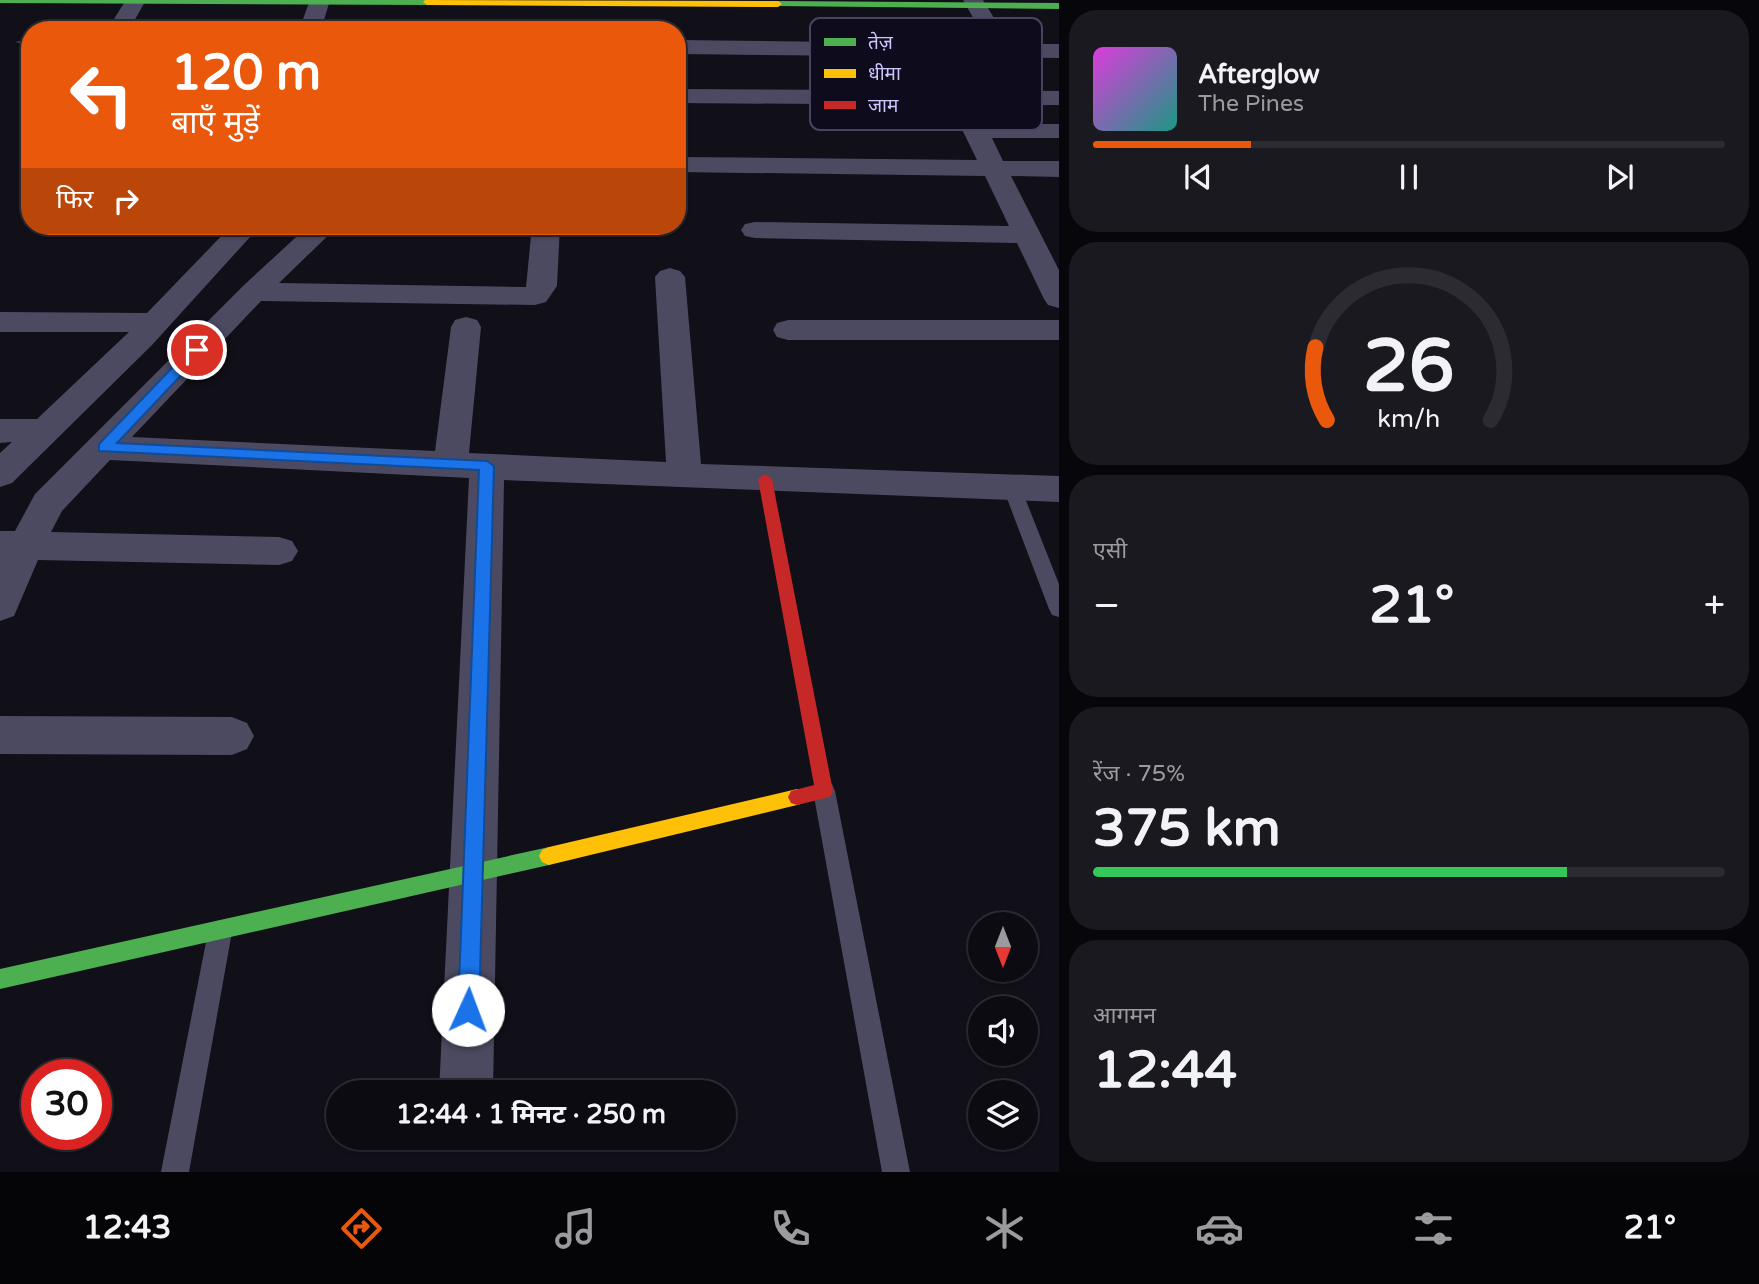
<!DOCTYPE html>
<html lang="hi">
<head>
<meta charset="utf-8">
<style>
  :root { --surface:#0d0b12; --page:#1b1920; --text:#f1f3f6; --muted:#9a9b9f; --line:#2d2b32; --accent:#ea580c }
  body { margin:0; font-family:"Varela Round","Noto Sans Devanagari",sans-serif; background:var(--page); color:var(--text); height:100vh; display:flex; flex-direction:column; font-size:26px; white-space:nowrap }
  * { box-sizing:border-box; margin:0 }
  p { font-size:23px; color:var(--muted) }
  .icon { flex:none; width:38px; height:38px; fill:none; stroke:currentColor; stroke-width:2; stroke-linecap:round; stroke-linejoin:round }
  .map { position:relative; flex:1; overflow:hidden }
  .drawer { display:flex; flex-direction:column; gap:10px; padding:10px; background:#07060a; width:700px }
  .drawer>* { flex:none }
  .top-card { position:absolute; left:21px; top:21px; width:665px; height:214px; border-radius:28px; box-shadow:0 2px 5px #0004,0 0 0 2px var(--line); background:#ea580c; color:#fff; overflow:hidden }
  .needle { width:46px; rotate:180deg }
  .tools { position:absolute; left:968px; top:912px; display:grid; gap:14px }
  .tools a { display:grid; place-items:center; width:70px; height:70px; border-radius:50%; background:var(--surface); box-shadow:0 2px 5px #0004,0 0 0 2px var(--line); font-size:35px }
  .speed { position:absolute; left:21px; top:1059px; display:flex; gap:14px; font-size:35px; font-weight:700; text-align:center }
  .speed>* { display:grid; place-content:center; width:91px; height:91px; border-radius:50%; background:var(--surface); box-shadow:0 2px 5px #0004,0 0 0 2px var(--line); line-height:1 }
  .speed .limit { border:10px solid #d22; background:#fff; color:#111 }
  .pin { position:absolute; display:grid; place-items:center; width:60px; height:60px; color:#fff; margin:-30px; border:4px solid #fff; border-radius:50%; box-shadow:0 2px 7px #0007 }
  .me { position:absolute; width:77px; margin:-38px; rotate:2deg; stroke-linejoin:round; filter:drop-shadow(0 0 5px #0008) }
  .turn { display:flex; align-items:center; gap:24px; height:147px; padding:0 35px; font-size:32px }
  .turn .icon { width:91px; height:91px; stroke-width:2.5 }
  .turn b { display:block; font-size:49px; line-height:60px }
  .then { display:flex; align-items:center; height:66px; padding:0 35px; background:#0003; gap:14px; font-size:26px }
  .big { font-size:52px; font-weight:700; line-height:1.1 }
  .drawer .widget { flex:1; display:flex; flex-direction:column; justify-content:center; gap:10px; min-width:0; padding:0 24px; border-radius:28px; background:var(--page) }
  .drawer .dial { align-items:center; gap:0 }
  .dial svg { height:182px; overflow:visible; fill:none; stroke:var(--line); stroke-width:7; stroke-linecap:round; text-anchor:middle }
  .dial text { fill:var(--text); stroke:none }
  .song { display:flex; align-items:center; gap:21px }
  .cover { width:84px; height:84px; border-radius:10px; background:linear-gradient(135deg,hsl(300 70% 55%),hsl(170 70% 35%)) }
  .played { height:7px; border-radius:4px; background:linear-gradient(90deg,var(--accent) 25%,var(--line) 25%) }
  .keys { display:flex; justify-content:space-around; direction:ltr }
  .heat { display:flex; justify-content:space-between; align-items:center; font-size:38px; direction:ltr }
  .charge { height:10px; border-radius:5px; background:linear-gradient(90deg,#34c759 75%,var(--line) 0) }
  .trip { position:absolute; left:326px; top:1080px; width:410px; height:70px; border-radius:35px; background:var(--surface); box-shadow:0 2px 5px #0004,0 0 0 2px var(--line); font-weight:700; line-height:70px; text-align:center }
  .tabs { display:flex; height:112px; justify-content:space-around; align-items:center; background:#050407; color:var(--muted) }
  .tabs .icon { width:49px; height:49px }
  .tabs .current { color:var(--accent) }
  .tabs b { font-size:32px; color:var(--text) }
  main { display:flex; flex:1; min-height:0 }
  .map>svg:first-child { display:block }
  .lines { fill:none; stroke-linecap:round; stroke-linejoin:round }
  .lane { fill:#4b4a61; fill-rule:evenodd }
  .street { fill:#4b4a61; fill-rule:evenodd }
  .fast { fill:#4caf50; fill-rule:evenodd }
  .slow { fill:#ffc107; fill-rule:evenodd }
  .jam { fill:#c62828; fill-rule:evenodd }
  .route { fill:#1a73e8; stroke:#114b97; stroke-width:2 }
  .key { fill:#0e0b1c; stroke:#474360; stroke-width:2 }
  .key-label { font-size:19px; fill:#ccc6ff }
</style>
</head>
<body>
<main>
<div class="map">
<svg width="1059" height="1172" viewBox="0 0 1059 1172">
  <rect width="100%" height="100%" fill="#110f18"/>
  <g class="lines">
    <path class="lane" d="M30,39V45L15,42Z
      M999,48H1007L1038,98L1036,101H1028L997,50Z
      M1012,482L1018,483L1021,488L1059,584V617L1052,615L1049,609L1003,488L1006,483Z
      M824,781L832,784L835,791L910,1172H882L813,791L816,784Z
      M220,920L229,923L232,932L189,1172H161L208,932L211,923Z"/>
    <path class="street" d="M126,0H146L129,30H107Z
      M310,0H330L321,30H299Z
      M963,0H983L1010,44H1059V58L677,54V40L988,44Z
      M677,89L1059,91V105H974L984,124H1059V138H992L1003,161H1059V177L1011,176L1059,270V308L1048,305L1044,299L1017,243L755,238L745,236L741,230L745,224L755,222L1009,226L985,176L677,172V158L681,157L977,160L950,105L677,103Z
      M231,226H260L152,345L12,483L0,487V453L12,442L0,443V419H37L129,332H0V312L147,313Z
      M308,226H338L279,283L526,287L532,226H560L557,286L546,302L535,305L261,301L132,437L435,451L451,327L455,320L466,317L477,320L481,327L469,453L666,462L655,277L660,271L670,268L680,271L685,277L701,464L1059,476V502L504,480L493,1092H439L469,478L110,460L62,511L51,532L279,537L292,541L298,551L292,561L279,565L38,560L14,616L0,621V531H15L35,494L243,286Z
      M788,320H1059V340H788L777,337L773,330L777,323Z
      M0,716L232,717L247,723L254,736L247,749L232,755L0,754Z"/>
    <path class="fast" d="M0,0H429L431,2L427,5L0,3Z
      M778,1L1059,3V9L775,6L774,4Z
      M549,847L556,850L559,856L556,862L549,865L0,989V969Z"/>
    <path class="slow" d="M425,0L778,1L782,4L778,7L427,5L423,2Z
      M797,789L803,791L806,797L803,803L797,805L549,865L542,862L539,856L542,850L549,847Z"/>
    <path class="jam" d="M765,474L772,479L833,791L830,797L797,805L791,803L788,797L791,791L814,785L758,479Z"/>
  </g>
  <path class="route" d="M197,346L204,350L202,353L117,443L487,461L494,466L479,1010L476,1018L468,1021L461,1018L458,1010L479,470L99,451V444L192,347Z"/>
  <rect x="810" y="18" width="232" height="112" rx="10" class="key"/>
  <rect x="824" y="38" width="32" height="8" fill="#4caf50"/>
  <rect x="824" y="69" width="32" height="9" fill="#ffc107"/>
  <rect x="824" y="101" width="32" height="8" fill="#c62828"/>
  <g class="key-label">
    <text x="868" y="49">तेज़</text>
    <text x="868" y="80">धीमा</text>
    <text x="868" y="112">जाम</text>
  </g>
</svg>
<div class="tools">
<a><svg class="needle" viewBox="-14 -14 28 28"><path d="M0-13l5 13h-10z" fill="#e53935"/><path d="M0 13l5-13h-10z" fill="#9a9b9f"/></svg></a>
<a><svg class="icon" aria-label="sound" viewBox="0 0 24 24"><path d="M4 9h4l5-4v14l-5-4H4zM17 9q2 3 0 6"/></svg></a>
<a><svg class="icon" aria-label="layers" viewBox="0 0 24 24"><path d="M12 4l9 5-9 5-9-5zM3 14l9 5 9-5"/></svg></a>
</div>
<div class="speed"><div class="limit">30</div></div>
<div class="pin" style="left:197px;top:350px;background:#d93025"><svg class="icon" aria-label="arrive" viewBox="0 0 24 24"><path d="M6 21V4h12l-3 4 3 4H6"/></svg></div>
<svg class="me" style="left:468px;top:1010px" viewBox="-20 -20 40 40"><circle r="19" fill="#fff"/><path d="M0-13L10 11 0 6-10 11z" fill="#1a73e8"/></svg>
<div class="trip">12:44 · 1 मिनट · 250 m</div>
<div class="top-card">
<div class="turn"><svg class="icon" aria-label="left" viewBox="0 0 24 24"><path d="M17 20v-9H6M10 6l-5 5 5 5"/></svg><div><b>120 m</b>बाएँ मुड़ें</div></div>
<div class="then">फिर<svg class="icon" aria-label="right" viewBox="0 0 24 24"><path d="M7 20v-9h11M14 6l5 5-5 5"/></svg></div>
</div>
</div>
<section class="drawer">
<div class="widget">
<div class="song"><i class="cover"></i><div><b>Afterglow</b><p>The Pines</p></div></div>
<div class="played"></div>
<div class="keys"><svg class="icon" aria-label="previous" viewBox="0 0 24 24"><path d="M18 5L8 12l10 7zM5 5v14"/></svg><svg class="icon" aria-label="pause" viewBox="0 0 24 24"><path d="M8 5v14M16 5v14"/></svg><svg class="icon" aria-label="next" viewBox="0 0 24 24"><path d="M6 5l10 7-10 7zM19 5v14"/></svg></div>
</div>
<div class="widget dial"><svg viewBox="0 0 100 80">
<path d="M14 69A42 42 0 1 1 86 69"/>
<path d="M14 69A42 42 0 0 1 9 37" stroke="#ea580c"/>
<text x="50" y="56" font-size="32" font-weight="700">26</text>
<text x="50" y="72" font-size="11">km/h</text>
</svg></div>
<div class="widget"><p>एसी</p>
<div class="heat"><a>−</a><b class="big">21°</b><a>+</a></div>
</div>
<div class="widget"><p>रेंज · 75%</p><b class="big">375 km</b><div class="charge"></div></div>
<div class="widget"><p>आगमन</p><b class="big">12:44</b></div>
</section>
</main>
<nav class="tabs">
<b>12:43</b>
<svg class="icon current" aria-label="directions" viewBox="0 0 24 24"><path d="M12 3l9 9-9 9-9-9zM9 14v-3h6M13 9l2 2-2 2"/></svg>
<svg class="icon" aria-label="music" viewBox="0 0 24 24"><path d="M9 18V5l10-2v13"/><circle cx="6" cy="18" r="3"/><circle cx="16" cy="16" r="3"/></svg>
<svg class="icon" aria-label="phone" viewBox="0 0 24 24"><path d="M5 4h4l2 5-3 2q2 4 5 5l2-3 5 2v4C11 20 4 13 5 4z"/></svg>
<svg class="icon" aria-label="climate" viewBox="0 0 24 24"><path d="M12 3v18M4 7l16 10M4 17L20 7"/></svg>
<svg class="icon" aria-label="car" viewBox="0 0 24 24"><path d="M5 17H2v-5l4-1 3-4h7l3 4 3 1v5h-3M9 17h6M6 11h13"/><circle cx="7" cy="17" r="2"/><circle cx="17" cy="17" r="2"/></svg>
<svg class="icon" aria-label="filters" viewBox="0 0 24 24"><path d="M4 7h16M4 17h16"/><circle cx="9" cy="7" r="2"/><circle cx="15" cy="17" r="2"/></svg>
<b>21°</b>
</nav>
</body>
</html>
